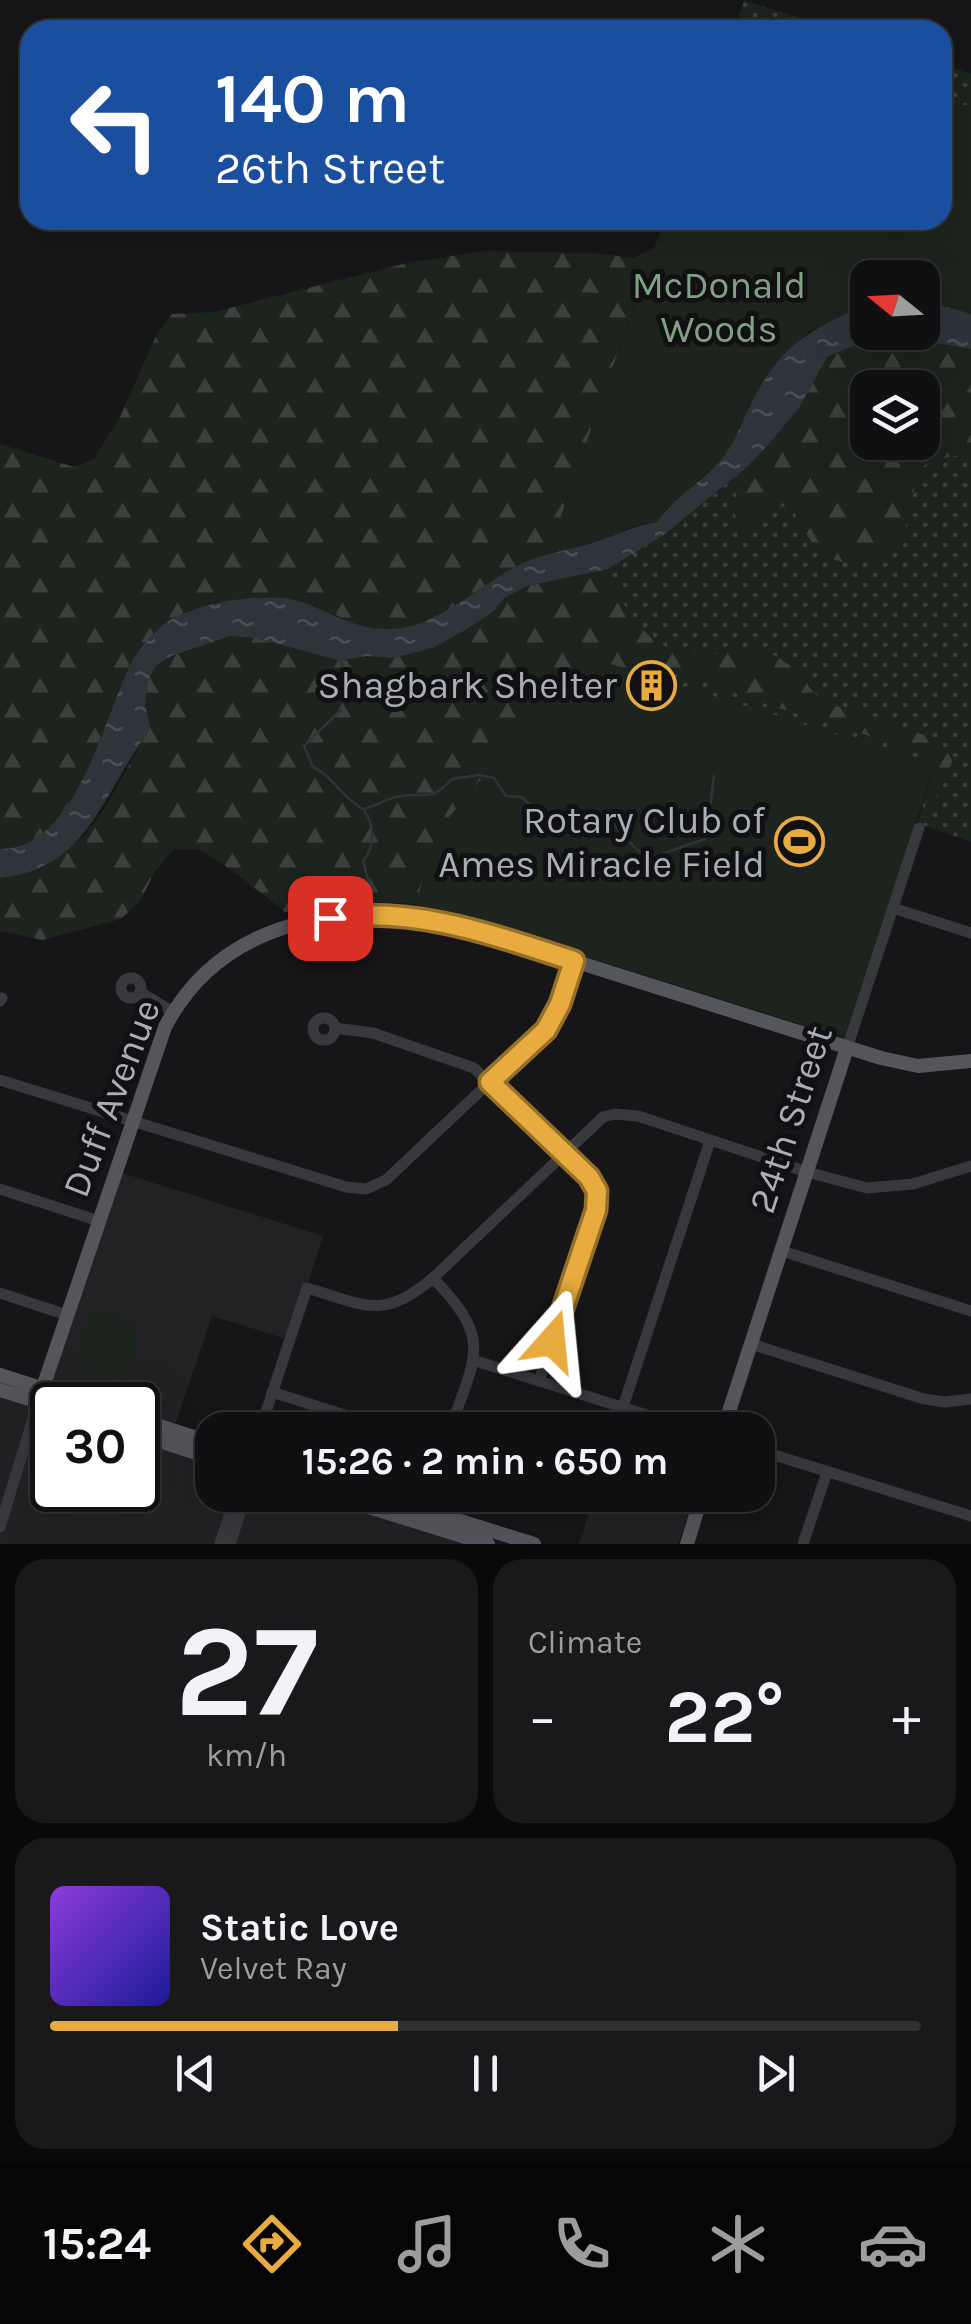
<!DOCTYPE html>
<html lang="en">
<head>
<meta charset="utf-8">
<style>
  :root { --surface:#101012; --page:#19191b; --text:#f1f3f6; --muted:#9c9d9f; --line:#303032; --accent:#e7ab3f }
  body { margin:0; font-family:Karla,sans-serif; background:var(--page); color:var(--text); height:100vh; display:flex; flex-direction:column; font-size:38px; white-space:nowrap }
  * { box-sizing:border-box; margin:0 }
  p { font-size:32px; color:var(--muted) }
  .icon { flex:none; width:55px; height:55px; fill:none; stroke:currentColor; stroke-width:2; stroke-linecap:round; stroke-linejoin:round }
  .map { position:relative; height:1544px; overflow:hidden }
  .details { display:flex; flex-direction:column; gap:15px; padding:15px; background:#09090a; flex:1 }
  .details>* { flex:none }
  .hud { position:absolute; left:20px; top:20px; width:932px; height:210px; border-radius:30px; box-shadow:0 10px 40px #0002,0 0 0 2px var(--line); background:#1a4fa0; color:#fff; overflow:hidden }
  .needle { width:65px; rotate:288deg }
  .buttons { position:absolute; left:850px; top:260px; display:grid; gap:20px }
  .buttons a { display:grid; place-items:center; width:90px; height:90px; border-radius:20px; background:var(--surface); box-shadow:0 10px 40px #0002,0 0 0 2px var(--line); font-size:50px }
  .speed { position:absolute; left:30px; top:1382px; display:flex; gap:20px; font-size:50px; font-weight:700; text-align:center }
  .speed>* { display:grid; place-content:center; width:130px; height:130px; border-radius:50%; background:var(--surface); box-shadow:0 10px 40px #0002,0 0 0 2px var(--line); line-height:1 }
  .speed .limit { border:5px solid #111; border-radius:15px; background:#fff; color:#111 }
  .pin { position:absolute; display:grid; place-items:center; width:85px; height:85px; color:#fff; margin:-42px; border-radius:20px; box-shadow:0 5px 15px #0006 }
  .me { position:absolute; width:110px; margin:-55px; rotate:18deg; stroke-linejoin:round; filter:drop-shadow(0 0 8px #0008) }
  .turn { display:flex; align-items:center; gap:35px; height:210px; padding:0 30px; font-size:45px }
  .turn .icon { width:130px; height:130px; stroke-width:2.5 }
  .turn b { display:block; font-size:70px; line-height:85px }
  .big { font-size:75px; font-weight:700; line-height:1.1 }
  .details .tile { flex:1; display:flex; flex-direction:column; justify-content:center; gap:15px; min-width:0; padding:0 35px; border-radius:30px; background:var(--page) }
  .details .dial { align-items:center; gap:0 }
  .dial b { font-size:130px; line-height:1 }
  .song { display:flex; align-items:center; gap:30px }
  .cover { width:120px; height:120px; border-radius:15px; background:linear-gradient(135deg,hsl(270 70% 55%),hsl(240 70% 35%)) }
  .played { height:10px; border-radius:5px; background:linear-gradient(90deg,var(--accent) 40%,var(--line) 40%) }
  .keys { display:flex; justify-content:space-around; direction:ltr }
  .heat { display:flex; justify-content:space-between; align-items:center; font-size:55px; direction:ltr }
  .details .tiles { flex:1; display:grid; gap:15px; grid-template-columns:1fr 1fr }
  .tile:last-child { grid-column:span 2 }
  .trip { position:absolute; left:195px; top:1412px; width:580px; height:100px; border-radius:30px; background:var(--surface); box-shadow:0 10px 40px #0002,0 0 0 2px var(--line); font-weight:700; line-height:100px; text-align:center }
  .tabs { display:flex; height:160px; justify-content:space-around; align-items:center; background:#060607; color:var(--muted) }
  .tabs .icon { width:70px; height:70px }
  .tabs .active { color:var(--accent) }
  .tabs b { font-size:45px; color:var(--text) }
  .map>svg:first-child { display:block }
  .built { fill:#222225 }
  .grass { fill:url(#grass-dots) }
  .forest { fill:url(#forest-firs); fill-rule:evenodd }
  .park { fill:#1d231d }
  .water { fill:url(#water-ripples) }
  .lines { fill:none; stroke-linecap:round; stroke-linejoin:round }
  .stream { stroke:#2d353b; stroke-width:2.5 }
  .minor { stroke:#38393d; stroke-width:11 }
  .major { stroke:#54565c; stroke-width:14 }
  .route-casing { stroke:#966f29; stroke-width:25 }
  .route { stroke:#e7ab3f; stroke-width:18 }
  .labels { text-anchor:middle; stroke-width:10; stroke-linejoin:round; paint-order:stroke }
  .park-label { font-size:38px; fill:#81a183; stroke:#111113 }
  .poi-label { font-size:38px; fill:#a9aeb7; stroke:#111113; text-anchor:end }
  .street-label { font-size:38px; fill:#a9aeb7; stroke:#111113 }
</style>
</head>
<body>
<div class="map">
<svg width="971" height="1544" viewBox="0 0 971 1544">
  <defs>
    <pattern id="grass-dots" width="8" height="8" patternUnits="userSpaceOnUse" patternTransform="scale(2.5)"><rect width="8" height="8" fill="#1d231d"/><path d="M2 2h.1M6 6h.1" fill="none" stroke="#3b403c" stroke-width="1.8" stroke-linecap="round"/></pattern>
    <pattern id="forest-firs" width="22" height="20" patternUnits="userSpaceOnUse" patternTransform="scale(2.5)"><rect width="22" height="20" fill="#1d231d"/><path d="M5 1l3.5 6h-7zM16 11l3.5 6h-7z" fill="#3b403c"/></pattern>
    <pattern id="water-ripples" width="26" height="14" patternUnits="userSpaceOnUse" patternTransform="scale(2.5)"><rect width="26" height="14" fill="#2d353b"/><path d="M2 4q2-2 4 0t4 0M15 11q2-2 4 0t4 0" fill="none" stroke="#495055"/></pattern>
  </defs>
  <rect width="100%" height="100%" fill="#161618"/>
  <path class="built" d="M116,1171L323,1236L290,1340L212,1316L173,1431L138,1419V1405H94L42,1388Z
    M0,1393L52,1410V1490H138V1437L212,1460V1495H323L479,1544H0Z
    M595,1495H695L678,1544H579Z"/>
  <path class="grass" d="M744,0L836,30H733Z
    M943,64L971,74V105H943Z
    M971,414V842L917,823L935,766L585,656L609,585L608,569L700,506L748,466L868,442H922Z"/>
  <path class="forest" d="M654,248L548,554C537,558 524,562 513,568C473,590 434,630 385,629C358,629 339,615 314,606C274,593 203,597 168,622C155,631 140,646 132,660C104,713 78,849 0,849V444L74,467L94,459L121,415L156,336L172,314L213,312L411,262L485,251L593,253L633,258Z
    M870,339H912L971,349V463L959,455L935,460L919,468L905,530L883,559C827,568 819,559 793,510L782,506L746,533L732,530L739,473L756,458L799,408L827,357ZM868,388H922V442H868Z
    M608,569L609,585L614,586C652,660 682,659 758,649C772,652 793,666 802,677C807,683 811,691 817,695C827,703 840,708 852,712C878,723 945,732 953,760L930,810H926L925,806L937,761L931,755L747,698L697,677L627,669L415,904L380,902L285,912L233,871L200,850L174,849L155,871L141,900L121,919L42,940L0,931V878L11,876L55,858L83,837L107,804L150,727L145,705L147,682L156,666L171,656L230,636L256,638L341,661L367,656L392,658L433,648L449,639L493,611L504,598L527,586Z"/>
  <path class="park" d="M943,105H971V314L923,300L922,278H868L867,304L808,332L769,373L735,442L717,464L665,510L657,522L637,525L596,542L548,554L664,220H942Z
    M585,656L935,765L844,1038L466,919L414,909L439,829Z
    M93,1307L139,1324L136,1354L117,1378L87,1368L76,1353Z"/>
  <path class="water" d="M923,300L971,314V349L912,339H870L827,357L799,408L768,445L748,466L665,534L608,569L527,586L504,598L494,611L465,630L433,648L392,658L367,656L341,661L256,638L230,636L171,656L156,666L147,682L145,705L150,727C144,739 136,749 129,761C95,817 75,870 0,878V849C78,849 104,714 132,661C139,648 151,636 162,626C189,603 266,591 299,601C328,610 354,629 385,629C433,630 473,590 513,568C537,554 566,551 592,543C615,536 634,525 657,522C673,498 699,484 718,463C735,445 741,423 752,402C782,343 810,330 867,304L868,332H922Z"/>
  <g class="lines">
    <path class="stream" d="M341,661L345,673L342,702
      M341,710L304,746L313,767C334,777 342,798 363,809C376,807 389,797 402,796C428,792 431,802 452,779L479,775L494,778L506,796L522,797L530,805L534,830L575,834L594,814H604L636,849L650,858L705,839L712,827L710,808L714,776
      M364,811C376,825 374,848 363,861L371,892"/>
    <path class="minor" d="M893,908L971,933
      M121 988a10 10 0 1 1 20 0a10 10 0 1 1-20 0Z
      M140,992L173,1012
      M0,1001L2,998
      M313 1029a11 11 0 1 1 22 0a11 11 0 1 1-22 0Z
      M335,1028L373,1033L474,1068L594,1183L598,1200L596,1210L539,1381
      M847,1048L919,828
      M0,1080L346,1187L366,1189L386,1180L545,1030L560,1004L574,961
      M0,1189L99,1221
      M782,1251L971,1311
      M433,1278C494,1341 475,1355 450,1430
      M0,1293L67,1315
      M751,1344L924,1399L945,1402L971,1399
      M473,1360L694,1430
      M272,1392L392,1430
      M623,1407L710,1141
      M260,1430L307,1288C365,1305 383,1321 433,1278L603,1117L615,1114L638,1116L807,1172L867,1188L913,1184L971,1166
      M758,1450L971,1516
      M0,1527L38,1402
      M220,1544L236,1495
      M230,1544L246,1495
      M803,1544L827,1472"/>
    <path class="major" d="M0,1375L94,1405
      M0,1390L52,1406
      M38,1402L165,1027C224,915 351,900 463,926L881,1058L918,1066L971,1061
      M138,1419L212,1443
      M723,1430L847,1048
      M138,1434L212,1458
      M330,1495L488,1544
      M377,1495L534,1544
      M687,1544L702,1495"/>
  </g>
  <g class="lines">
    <defs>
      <path id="route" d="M330,918C416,906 493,935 574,961L560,1004L546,1030L490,1082L589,1177L597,1191L596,1210L552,1341"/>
    </defs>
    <use href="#route" class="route-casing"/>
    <use href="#route" class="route"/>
  </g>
  <defs>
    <symbol id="building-ring" viewBox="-11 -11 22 22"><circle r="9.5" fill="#111113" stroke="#e7ab3f" stroke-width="1.5"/><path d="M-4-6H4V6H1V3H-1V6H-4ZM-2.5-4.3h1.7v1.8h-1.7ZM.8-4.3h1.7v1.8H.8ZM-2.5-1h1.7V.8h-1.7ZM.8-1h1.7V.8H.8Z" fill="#e7ab3f"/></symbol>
    <symbol id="stadium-ring" viewBox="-11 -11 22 22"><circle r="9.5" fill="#111113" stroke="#e7ab3f" stroke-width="1.5"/><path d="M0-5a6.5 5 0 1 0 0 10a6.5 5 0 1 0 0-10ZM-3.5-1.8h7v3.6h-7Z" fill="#e7ab3f"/></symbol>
  </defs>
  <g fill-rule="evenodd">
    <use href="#building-ring" x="624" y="658" width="55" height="55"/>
    <use href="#stadium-ring" x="772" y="814" width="55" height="55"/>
  </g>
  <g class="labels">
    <g class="park-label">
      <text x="719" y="298">McDonald<tspan x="719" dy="44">Woods</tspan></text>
    </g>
    <g class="poi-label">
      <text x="617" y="698">Shagbark Shelter</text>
      <text x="765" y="833">Rotary Club of<tspan x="765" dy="44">Ames Miracle Field</tspan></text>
    </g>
    <g class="street-label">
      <text transform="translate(111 1098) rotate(-69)" y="13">Duff Avenue</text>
      <text transform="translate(790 1119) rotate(-72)" y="13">24th Street</text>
    </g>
  </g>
</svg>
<div class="buttons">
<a><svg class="needle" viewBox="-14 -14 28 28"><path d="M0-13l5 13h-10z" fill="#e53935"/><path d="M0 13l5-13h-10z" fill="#9c9d9f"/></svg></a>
<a><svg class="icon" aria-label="layers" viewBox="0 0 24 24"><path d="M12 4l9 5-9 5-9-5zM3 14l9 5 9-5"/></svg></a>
</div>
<div class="speed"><div class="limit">30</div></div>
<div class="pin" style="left:330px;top:918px;background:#d93025"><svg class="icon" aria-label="arrive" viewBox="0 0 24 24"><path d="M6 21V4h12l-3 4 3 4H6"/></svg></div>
<svg class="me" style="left:552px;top:1341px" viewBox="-20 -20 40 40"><path d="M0-17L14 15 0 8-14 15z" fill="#e7ab3f" stroke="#fff" stroke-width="4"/></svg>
<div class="trip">15:26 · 2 min · 650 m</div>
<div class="hud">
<div class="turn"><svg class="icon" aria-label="left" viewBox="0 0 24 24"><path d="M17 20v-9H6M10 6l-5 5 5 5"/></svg><div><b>140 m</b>26th Street</div></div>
</div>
</div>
<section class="details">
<div class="tiles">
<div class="tile dial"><b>27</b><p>km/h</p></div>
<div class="tile"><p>Climate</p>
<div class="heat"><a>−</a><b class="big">22°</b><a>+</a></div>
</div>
<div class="tile">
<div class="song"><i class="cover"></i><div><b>Static Love</b><p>Velvet Ray</p></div></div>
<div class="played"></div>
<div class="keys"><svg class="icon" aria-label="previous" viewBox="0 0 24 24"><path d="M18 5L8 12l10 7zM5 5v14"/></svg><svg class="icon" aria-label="pause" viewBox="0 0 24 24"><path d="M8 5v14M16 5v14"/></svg><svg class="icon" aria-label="next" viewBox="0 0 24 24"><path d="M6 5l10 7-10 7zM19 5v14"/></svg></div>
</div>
</div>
</section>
<nav class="tabs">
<b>15:24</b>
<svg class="icon active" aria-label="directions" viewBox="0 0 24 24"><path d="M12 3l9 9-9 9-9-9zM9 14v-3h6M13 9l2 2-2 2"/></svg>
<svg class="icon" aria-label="music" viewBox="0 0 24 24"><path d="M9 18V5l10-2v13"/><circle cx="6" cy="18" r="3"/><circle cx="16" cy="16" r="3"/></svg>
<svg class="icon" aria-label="phone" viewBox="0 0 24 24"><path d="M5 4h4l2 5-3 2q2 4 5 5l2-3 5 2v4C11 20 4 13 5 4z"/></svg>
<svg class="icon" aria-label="climate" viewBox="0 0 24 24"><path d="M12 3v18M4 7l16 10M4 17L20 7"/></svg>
<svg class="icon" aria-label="car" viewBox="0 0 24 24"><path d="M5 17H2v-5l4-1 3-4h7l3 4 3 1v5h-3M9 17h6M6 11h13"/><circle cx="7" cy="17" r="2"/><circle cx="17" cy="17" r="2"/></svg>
</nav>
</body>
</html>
